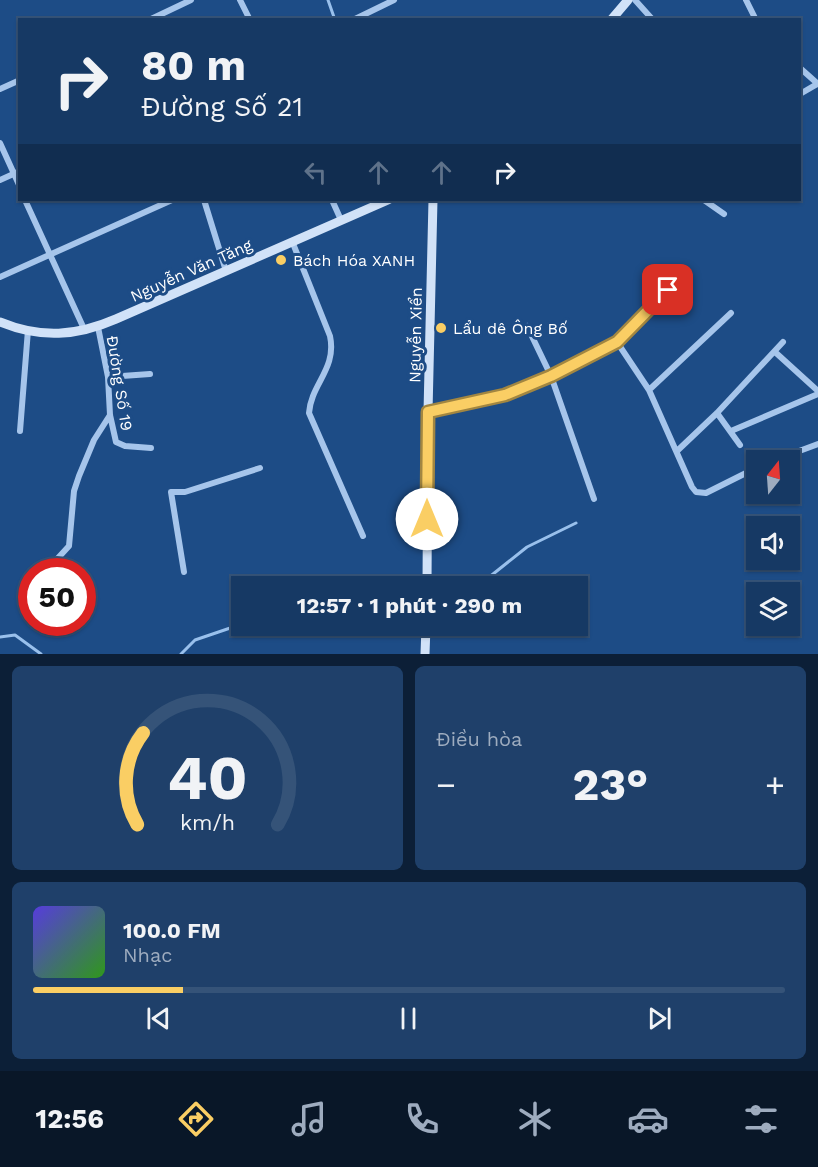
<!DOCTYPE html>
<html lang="vi">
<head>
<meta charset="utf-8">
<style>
  :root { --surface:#163964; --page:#1f406a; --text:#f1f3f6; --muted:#9eacbf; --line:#355378; --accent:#face64 }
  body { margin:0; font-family:"Work Sans",sans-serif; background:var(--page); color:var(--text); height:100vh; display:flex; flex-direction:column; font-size:22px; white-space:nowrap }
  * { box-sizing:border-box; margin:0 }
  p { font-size:20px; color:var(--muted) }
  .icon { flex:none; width:33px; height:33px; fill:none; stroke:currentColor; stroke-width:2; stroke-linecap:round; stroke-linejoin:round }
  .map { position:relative; height:654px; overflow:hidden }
  .drawer { display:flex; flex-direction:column; gap:12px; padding:12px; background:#0c1f37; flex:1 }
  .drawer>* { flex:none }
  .banner { position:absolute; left:18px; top:18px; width:783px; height:183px; border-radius:0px; box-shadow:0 2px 4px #0004,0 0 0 2px var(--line); background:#163964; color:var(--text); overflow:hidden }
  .needle { width:39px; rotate:17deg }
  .controls { position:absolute; left:746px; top:450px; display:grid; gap:12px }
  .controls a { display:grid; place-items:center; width:54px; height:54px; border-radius:0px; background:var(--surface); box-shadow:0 2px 4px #0004,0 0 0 2px var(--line); font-size:30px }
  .speed { position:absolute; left:18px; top:558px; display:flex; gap:12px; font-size:30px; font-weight:700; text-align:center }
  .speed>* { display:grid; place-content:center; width:78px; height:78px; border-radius:50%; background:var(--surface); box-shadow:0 2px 4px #0004,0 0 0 2px var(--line); line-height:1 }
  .speed .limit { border:9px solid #d22; background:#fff; color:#111 }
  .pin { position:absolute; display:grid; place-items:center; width:51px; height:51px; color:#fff; margin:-26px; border-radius:12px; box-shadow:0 3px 9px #0006 }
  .me { position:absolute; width:66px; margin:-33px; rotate:0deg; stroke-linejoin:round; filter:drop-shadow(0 0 4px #0008) }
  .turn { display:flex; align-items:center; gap:21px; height:126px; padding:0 24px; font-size:27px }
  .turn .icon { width:78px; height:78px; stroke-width:2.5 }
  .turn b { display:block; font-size:42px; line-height:51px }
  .lanes { display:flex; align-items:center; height:57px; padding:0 24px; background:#0003; justify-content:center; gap:30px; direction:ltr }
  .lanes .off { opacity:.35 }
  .big { font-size:45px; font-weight:700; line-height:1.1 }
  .drawer .card { flex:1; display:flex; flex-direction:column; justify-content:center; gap:9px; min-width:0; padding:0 21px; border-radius:9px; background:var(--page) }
  .drawer .dial { align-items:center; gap:0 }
  .dial svg { height:156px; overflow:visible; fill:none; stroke:var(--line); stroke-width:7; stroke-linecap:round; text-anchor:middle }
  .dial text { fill:var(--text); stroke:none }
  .song { display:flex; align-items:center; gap:18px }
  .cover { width:72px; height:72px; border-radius:9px; background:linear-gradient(135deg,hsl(250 70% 55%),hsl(110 70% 35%)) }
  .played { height:6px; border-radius:3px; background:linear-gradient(90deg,var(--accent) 20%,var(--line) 20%) }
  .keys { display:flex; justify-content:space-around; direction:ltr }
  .heat { display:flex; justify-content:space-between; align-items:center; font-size:33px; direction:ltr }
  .drawer .tiles { flex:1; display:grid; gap:12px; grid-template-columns:1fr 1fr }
  .card:last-child { grid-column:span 2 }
  .trip { position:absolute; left:231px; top:576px; width:357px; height:60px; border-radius:0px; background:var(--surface); box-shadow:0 2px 4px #0004,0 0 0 2px var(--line); font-weight:700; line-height:60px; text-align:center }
  .menu { display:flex; height:96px; justify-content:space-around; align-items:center; background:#091728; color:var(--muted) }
  .menu .icon { width:42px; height:42px }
  .menu .current { color:var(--accent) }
  .menu b { font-size:27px; color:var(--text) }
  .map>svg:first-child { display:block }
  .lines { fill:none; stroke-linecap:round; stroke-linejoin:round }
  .stream { stroke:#99c0ec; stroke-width:3 }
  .street { stroke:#a6c5eb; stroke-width:6 }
  .secondary { stroke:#d1e2f8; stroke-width:9 }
  .route-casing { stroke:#a28641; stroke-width:15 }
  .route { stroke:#face64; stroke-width:10 }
  .poi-dot { fill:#face64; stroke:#1d4c86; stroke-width:2 }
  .labels { text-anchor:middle; stroke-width:6; stroke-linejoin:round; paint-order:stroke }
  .poi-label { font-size:16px; fill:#fff; stroke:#1d4c86; text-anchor:start }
  .street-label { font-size:16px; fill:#fff; stroke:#1d4c86 }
</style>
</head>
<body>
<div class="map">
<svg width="818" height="654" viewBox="0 0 818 654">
  <rect width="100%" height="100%" fill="#1d4c86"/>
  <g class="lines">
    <path class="stream" d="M328,0L335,20
      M478,586L527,547L576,523
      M0,637L15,635L41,654
      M181,654L195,640L242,624"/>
    <path class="street" d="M240,0L250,20
      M635,0L653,20
      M746,0L756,20
      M149,20L191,0
      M353,20L394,0
      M800,68L818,84
      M0,89L20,80
      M800,94L817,84
      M0,143L20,187
      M0,180L20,171
      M25,200L85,331
      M204,200L226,271
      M332,200L341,220
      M704,200L724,214
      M292,241L330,336C337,369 311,384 309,413L363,536
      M0,277L172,200
      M527,326L551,376L594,499
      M98,327L108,377L110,415L116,442L125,446L151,448
      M617,342L649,390L692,487L696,492L706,493L756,468
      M775,352L818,391
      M108,377L150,374
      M649,390L731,313
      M428,412L505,395L551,376L617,342L668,290
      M717,413L740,445
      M20,431L28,330
      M731,431L818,394
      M677,451L717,413L783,342
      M775,460L818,444
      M57,572L58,558L69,546L74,491L79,476L94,440L110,415
      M184,572L171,492H185L260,468"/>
    <path class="secondary" d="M611,20L628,0
      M0,322C41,339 77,336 116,319L388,200
      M427,586L428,412L433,200
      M425,654L426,626"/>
  </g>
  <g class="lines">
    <defs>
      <path id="route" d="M427,519L428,412L505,395L551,376L617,342L668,290"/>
    </defs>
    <use href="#route" class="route-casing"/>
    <use href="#route" class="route"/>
  </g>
  <g class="poi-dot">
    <circle cx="281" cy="260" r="6"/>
    <circle cx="441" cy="328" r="6"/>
  </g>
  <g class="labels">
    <g class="poi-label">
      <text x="293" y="266">Bách Hóa XANH</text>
      <text x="453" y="334">Lẩu dê Ông Bố</text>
    </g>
    <g class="street-label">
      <text transform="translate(191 270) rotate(-24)" y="6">Nguyễn Văn Tăng</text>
      <text transform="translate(415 335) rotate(-89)" y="6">Nguyễn Xiển</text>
      <text transform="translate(120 383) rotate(81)" y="6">Đường Số 19</text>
    </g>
  </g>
</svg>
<div class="controls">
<a><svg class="needle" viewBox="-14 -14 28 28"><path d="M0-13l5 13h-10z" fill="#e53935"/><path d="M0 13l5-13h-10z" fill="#9eacbf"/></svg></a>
<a><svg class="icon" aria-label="sound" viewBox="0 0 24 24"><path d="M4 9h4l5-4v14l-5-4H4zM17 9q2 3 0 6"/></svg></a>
<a><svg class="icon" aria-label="layers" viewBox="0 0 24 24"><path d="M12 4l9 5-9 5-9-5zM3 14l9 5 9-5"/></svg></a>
</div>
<div class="speed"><div class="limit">50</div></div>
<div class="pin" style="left:668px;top:290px;background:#d93025"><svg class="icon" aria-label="arrive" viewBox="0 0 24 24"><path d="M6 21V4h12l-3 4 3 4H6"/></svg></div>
<svg class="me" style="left:427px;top:519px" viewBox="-20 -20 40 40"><circle r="19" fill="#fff"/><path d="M0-13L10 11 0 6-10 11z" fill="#face64"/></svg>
<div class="trip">12:57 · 1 phút · 290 m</div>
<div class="banner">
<div class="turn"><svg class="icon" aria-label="right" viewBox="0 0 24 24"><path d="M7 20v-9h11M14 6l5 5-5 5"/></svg><div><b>80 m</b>Đường Số 21</div></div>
<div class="lanes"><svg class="icon off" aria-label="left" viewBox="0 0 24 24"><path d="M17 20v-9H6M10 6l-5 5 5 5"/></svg><svg class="icon off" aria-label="ahead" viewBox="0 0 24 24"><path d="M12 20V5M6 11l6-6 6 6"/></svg><svg class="icon off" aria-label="ahead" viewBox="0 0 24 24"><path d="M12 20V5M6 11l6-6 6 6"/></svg><svg class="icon" aria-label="right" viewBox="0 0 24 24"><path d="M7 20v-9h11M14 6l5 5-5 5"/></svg></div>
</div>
</div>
<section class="drawer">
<div class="tiles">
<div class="card dial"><svg viewBox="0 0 100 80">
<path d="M14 69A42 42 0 1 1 86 69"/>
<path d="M14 69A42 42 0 0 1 17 22" stroke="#face64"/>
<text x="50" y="56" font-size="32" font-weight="700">40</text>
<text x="50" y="72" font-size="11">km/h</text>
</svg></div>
<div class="card"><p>Điều hòa</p>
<div class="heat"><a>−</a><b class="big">23°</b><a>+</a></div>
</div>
<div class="card">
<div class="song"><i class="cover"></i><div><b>100.0 FM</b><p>Nhạc</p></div></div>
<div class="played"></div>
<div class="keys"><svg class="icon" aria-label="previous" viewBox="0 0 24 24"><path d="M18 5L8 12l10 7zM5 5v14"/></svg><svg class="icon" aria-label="pause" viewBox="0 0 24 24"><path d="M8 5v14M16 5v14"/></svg><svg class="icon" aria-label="next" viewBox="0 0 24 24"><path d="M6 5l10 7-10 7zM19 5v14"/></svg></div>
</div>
</div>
</section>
<nav class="menu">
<b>12:56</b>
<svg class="icon current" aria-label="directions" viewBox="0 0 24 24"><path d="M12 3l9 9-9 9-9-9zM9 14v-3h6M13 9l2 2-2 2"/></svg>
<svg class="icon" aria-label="music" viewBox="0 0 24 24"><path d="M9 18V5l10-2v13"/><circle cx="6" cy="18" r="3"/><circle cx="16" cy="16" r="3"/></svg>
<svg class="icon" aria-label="phone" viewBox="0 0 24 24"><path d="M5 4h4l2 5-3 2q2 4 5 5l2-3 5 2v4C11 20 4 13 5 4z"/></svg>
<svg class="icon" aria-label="climate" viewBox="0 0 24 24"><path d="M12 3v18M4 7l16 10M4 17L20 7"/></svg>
<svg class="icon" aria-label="car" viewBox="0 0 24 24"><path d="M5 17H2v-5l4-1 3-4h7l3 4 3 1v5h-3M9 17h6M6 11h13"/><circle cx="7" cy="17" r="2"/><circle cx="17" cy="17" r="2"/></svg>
<svg class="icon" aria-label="filters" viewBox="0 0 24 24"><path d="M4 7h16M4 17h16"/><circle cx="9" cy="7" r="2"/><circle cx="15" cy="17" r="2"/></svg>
</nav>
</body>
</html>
